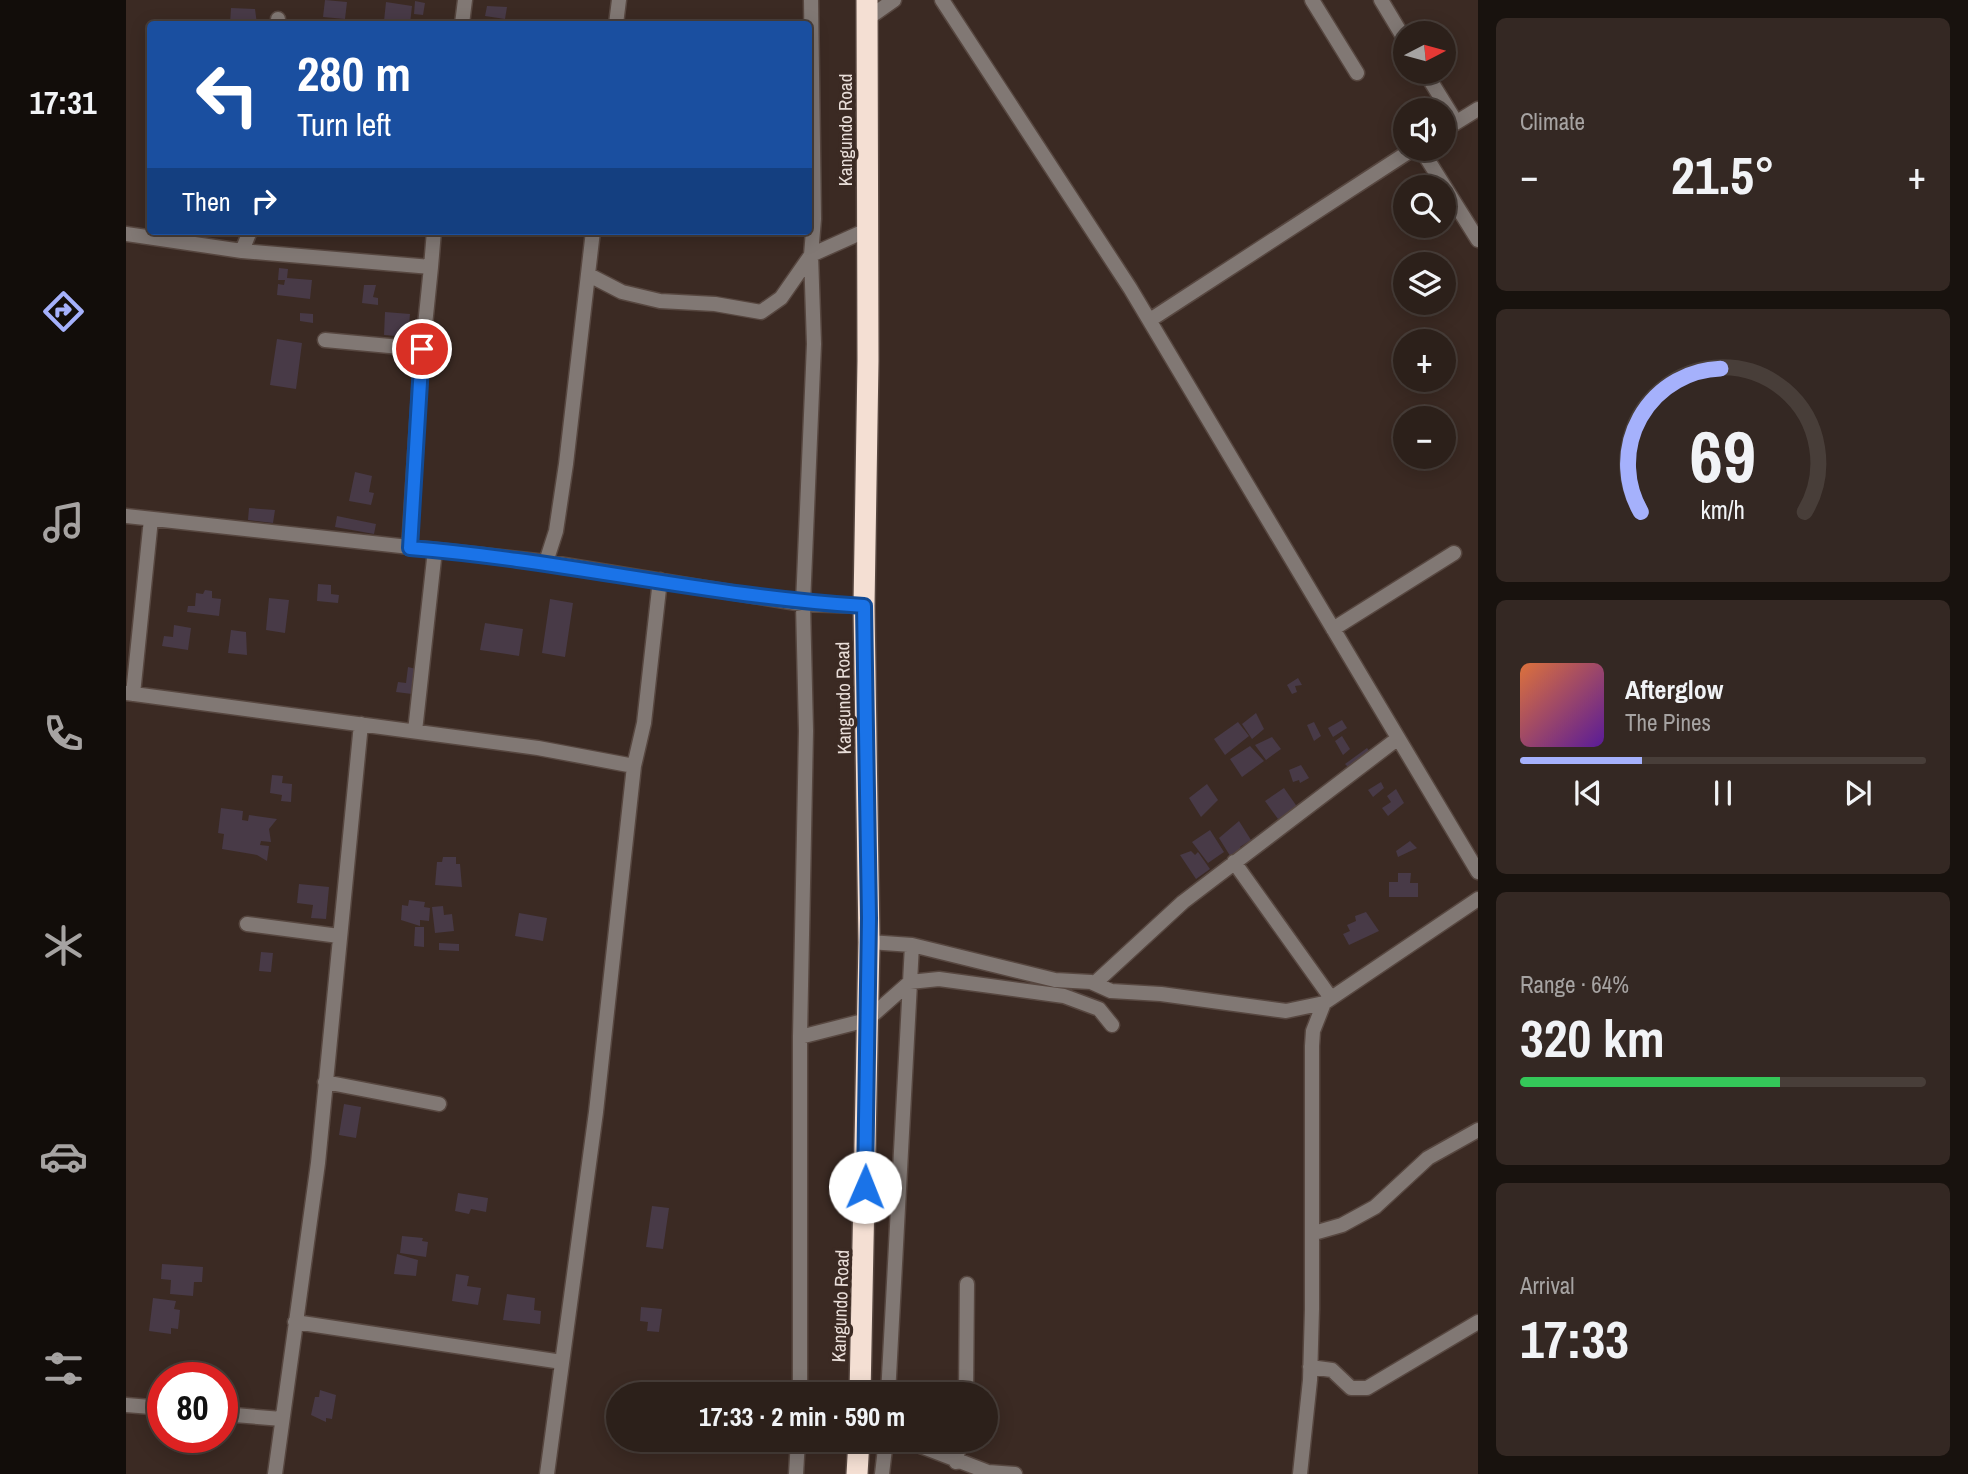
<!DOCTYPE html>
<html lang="en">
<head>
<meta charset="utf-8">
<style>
  :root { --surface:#2c201a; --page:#342823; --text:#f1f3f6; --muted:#a6a3a2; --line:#483e39; --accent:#a5b1fc }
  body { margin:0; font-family:"Archivo Narrow",sans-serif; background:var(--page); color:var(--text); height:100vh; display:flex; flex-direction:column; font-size:26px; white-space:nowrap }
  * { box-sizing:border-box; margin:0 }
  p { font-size:23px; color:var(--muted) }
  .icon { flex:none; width:38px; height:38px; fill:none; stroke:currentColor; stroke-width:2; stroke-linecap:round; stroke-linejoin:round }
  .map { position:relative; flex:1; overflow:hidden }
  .panel { display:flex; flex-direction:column; gap:18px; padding:18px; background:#18120e; width:490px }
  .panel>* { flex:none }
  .top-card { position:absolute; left:21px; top:21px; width:665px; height:214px; border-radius:7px; box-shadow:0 4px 18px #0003,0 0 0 2px var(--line); background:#1a4fa0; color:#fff; overflow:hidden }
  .needle { width:46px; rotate:84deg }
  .fabs { position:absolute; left:1267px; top:21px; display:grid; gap:14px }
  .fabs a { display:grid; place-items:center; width:63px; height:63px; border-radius:50%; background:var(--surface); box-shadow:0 4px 18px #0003,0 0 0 2px var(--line); font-size:35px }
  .speed { position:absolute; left:21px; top:1362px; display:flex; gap:14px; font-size:35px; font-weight:700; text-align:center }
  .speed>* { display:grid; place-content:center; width:91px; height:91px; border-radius:50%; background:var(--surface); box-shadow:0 4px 18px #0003,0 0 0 2px var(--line); line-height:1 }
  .speed .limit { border:10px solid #d22; background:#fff; color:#111 }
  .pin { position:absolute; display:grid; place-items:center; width:60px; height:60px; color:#fff; margin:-30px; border:4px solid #fff; border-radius:50%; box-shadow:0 2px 7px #0007 }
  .me { position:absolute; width:77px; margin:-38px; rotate:1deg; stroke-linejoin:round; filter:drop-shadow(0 0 5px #0008) }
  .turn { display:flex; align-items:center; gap:24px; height:147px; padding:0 35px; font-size:32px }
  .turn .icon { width:91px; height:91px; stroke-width:2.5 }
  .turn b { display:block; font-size:49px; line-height:60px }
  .then { display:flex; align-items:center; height:66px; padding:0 35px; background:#0003; gap:14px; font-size:26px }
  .big { font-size:52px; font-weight:800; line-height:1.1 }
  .panel .card { flex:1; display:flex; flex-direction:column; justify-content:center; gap:10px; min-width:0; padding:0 24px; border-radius:10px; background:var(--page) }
  .panel .dial { align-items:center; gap:0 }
  .dial svg { height:182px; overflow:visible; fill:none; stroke:var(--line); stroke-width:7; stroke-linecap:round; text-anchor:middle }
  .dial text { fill:var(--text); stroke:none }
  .song { display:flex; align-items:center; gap:21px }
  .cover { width:84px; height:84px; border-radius:10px; background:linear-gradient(135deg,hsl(20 70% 55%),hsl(270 70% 35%)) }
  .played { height:7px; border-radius:4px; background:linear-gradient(90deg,var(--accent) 30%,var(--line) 30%) }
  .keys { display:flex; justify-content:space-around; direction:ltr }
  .heat { display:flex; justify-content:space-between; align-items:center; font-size:38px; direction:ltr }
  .charge { height:10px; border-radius:5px; background:linear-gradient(90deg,#34c759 64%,var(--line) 0) }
  .trip { position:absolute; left:480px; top:1382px; width:392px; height:70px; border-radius:35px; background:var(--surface); box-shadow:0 4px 18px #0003,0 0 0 2px var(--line); font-weight:800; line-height:70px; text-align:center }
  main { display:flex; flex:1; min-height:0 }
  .menu { display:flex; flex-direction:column; width:126px; justify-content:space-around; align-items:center; background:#120d0a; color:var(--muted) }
  .menu .icon { width:49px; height:49px }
  .menu .on { color:var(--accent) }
  .menu b { font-size:32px; color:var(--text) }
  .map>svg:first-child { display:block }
  .building { fill:#483a47 }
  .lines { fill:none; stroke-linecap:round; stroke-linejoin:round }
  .street-casing { stroke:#574740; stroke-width:17 }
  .highway-casing { stroke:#574740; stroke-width:24 }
  .street { stroke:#817874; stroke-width:14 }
  .highway { stroke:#f4dfd3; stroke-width:21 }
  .route-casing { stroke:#114b97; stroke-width:18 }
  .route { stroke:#1a73e8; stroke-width:12 }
  .labels { text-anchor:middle; stroke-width:7; stroke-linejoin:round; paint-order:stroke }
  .street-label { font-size:19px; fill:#e9ded9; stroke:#3b2a23 }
</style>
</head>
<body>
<main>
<nav class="menu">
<b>17:31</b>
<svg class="icon on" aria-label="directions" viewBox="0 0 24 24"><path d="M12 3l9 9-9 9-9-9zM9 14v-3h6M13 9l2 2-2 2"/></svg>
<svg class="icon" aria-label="music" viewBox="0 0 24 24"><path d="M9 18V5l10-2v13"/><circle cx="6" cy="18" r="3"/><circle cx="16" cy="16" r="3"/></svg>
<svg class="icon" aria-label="phone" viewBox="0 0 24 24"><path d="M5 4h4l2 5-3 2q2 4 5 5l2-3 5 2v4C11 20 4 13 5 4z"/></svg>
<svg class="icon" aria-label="climate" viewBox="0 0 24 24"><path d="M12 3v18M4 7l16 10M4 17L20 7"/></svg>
<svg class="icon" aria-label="car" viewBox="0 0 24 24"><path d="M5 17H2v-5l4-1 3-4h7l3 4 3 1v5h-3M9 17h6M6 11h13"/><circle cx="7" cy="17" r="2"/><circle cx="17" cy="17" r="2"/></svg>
<svg class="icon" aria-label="filters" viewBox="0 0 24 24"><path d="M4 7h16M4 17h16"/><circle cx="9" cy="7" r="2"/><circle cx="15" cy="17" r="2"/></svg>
</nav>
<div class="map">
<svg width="1352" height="1474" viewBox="0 0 1352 1474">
  <rect width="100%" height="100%" fill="#3b2a23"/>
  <path class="building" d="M199,0L221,2L219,19L197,17Z
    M289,1L299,3L297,15L288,14Z
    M260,2L286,6L284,24L258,21Z
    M361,6L381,7L379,19L359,16Z
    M105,8L129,9L131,24H104Z
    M153,268L162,269L161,278L186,280L184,299L151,295L152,284L158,285L159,280H152Z
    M238,285H250L247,297L252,298V305L236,303Z
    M259,312L284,314L282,337L258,335Z
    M174,313L187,314V323L174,321Z
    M151,339L176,343L170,389L144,385Z
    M229,472L246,476L243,492L248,493L245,505L223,501Z
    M123,508L149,510L147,523L122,520Z
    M211,516L250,524L248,534L209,527Z
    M192,584L205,585V594L213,595L212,603L191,601Z
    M79,590L86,591V598L95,599L93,616L61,612L62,606H69L70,593L77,594Z
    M143,598L163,600L159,633L140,630Z
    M424,599L447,603L439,657L416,653Z
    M359,623L397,629L393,656L354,650Z
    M48,625L65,628L62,650L36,646L38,636L47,637Z
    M105,630L120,632L121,655L102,653Z
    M282,667L290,669L286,694L270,692L272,682L280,683Z
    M1172,678L1176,685L1169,686L1171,692L1166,694L1161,685Z
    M1130,713L1138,729L1126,739L1116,724Z
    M1216,720L1221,728L1207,737L1202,728Z
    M1112,722L1123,736L1099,755L1088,739Z
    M1188,722L1195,736L1188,741L1181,725Z
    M1216,736L1224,749L1217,755L1209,741Z
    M1146,737L1155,749L1140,760L1129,745Z
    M1124,746L1138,761L1116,777L1104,759Z
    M1241,748L1245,753L1224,769L1219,764Z
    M1175,765L1183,778L1174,783L1173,780L1167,782L1163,770Z
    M146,775L157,776L156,783L166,784L165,802L155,801L156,795L144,793Z
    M1255,782L1258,788L1247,797L1242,790Z
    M1081,784L1092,800L1075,817L1063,798Z
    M1158,788L1172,808L1152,819L1139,801Z
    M1270,789L1278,803L1262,816L1256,808L1265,802L1261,796Z
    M95,808L117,811L116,820L122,821L123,815L151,819L143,829L145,842L135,841L134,845L143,846L141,861L131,855L96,849L98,834L92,833Z
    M1113,821L1125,840L1114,847L1117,852L1106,859L1093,838Z
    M1084,830L1098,852L1082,863L1066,842Z
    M1284,841L1291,848L1272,857L1270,851Z
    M1065,851L1069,855L1072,852L1084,869L1070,879L1054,855Z
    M317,857H330V864H334L336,887L309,885L311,862H316Z
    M1272,873H1285L1284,883H1292V897H1263V882H1272Z
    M173,884L203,887L200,919L185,918L187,905L171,903Z
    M283,900L299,902L298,907L304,908L303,921L294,920V926L275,920L276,905L282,906Z
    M317,906L318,915L326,914L328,931L309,933L306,907Z
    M1240,912L1253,931L1223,945L1217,934L1224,931L1221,925L1230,921L1229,916Z
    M393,913L421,918L417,941L389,936Z
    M289,927H298V947L288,946Z
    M313,943L333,944V951L313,950Z
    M135,952L147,953L145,972L133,971Z
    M218,1104L235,1107L230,1138L213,1135Z
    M332,1193L362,1198L360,1212L345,1209L343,1214L329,1211Z
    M526,1206L543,1208L537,1249L520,1247Z
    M276,1236L297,1238L296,1241L302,1242L300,1257L274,1253Z
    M271,1254L292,1260L290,1276L268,1274Z
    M36,1264L77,1267L76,1282H68L67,1296L44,1294L45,1280L35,1279Z
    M330,1274L343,1276L341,1286L355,1288L352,1305L326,1301Z
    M381,1294L409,1298L408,1310L415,1311L414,1324L377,1320Z
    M27,1298L50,1301L48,1309L54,1310L52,1329L45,1328V1334L23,1331Z
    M515,1307L536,1309L533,1332L521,1331L522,1322L514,1321Z
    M194,1390L210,1395L206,1419L200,1418V1422L185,1415L189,1397H193Z"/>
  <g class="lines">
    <defs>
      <path id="street" d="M816,0L1004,288L1352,872
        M1186,0L1231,73
        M1255,0L1279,40
        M741,19L768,0
        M152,24V19
        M336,24L339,0
        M490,24L493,0
        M1299,72L1330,122
        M1318,130L1352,109
        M1295,149L1352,240
        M0,234L116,251L305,267L295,364L283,548
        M116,251L124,231
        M305,267L308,231
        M463,275L496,292L534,301L589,304L635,312L655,298L685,255L688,219L685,0
        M1024,320L1287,149
        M199,340L296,349
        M0,516L420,562L677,604L738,606
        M420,562L430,531L440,464L467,231
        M1207,629L1328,553
        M0,693L412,748L508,766
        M7,694L25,519
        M289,731L309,550
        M1108,862L1205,998
        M121,924L213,936
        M743,942L786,945L929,980L965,982L985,991L1035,994L1160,1011L1198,1003L1352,899
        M969,983L1057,902L1271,739
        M674,1037L741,1020L784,982L813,979L938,996L973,1009L986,1025
        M199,1082L313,1104
        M1188,1233L1216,1225L1249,1207L1302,1158L1352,1130
        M169,1322L436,1362
        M1184,1367L1206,1370L1225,1388H1241L1352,1322
        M674,1395V1037L680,731L677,604L688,344L685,255L741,230
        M762,1395L786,945
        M840,1395L841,1284
        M0,1405L37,1408
        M96,1414L156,1419
        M779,1440L862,1472L889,1474
        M830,1462L834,1440
        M149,1474L192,1163L235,724
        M421,1474L470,1112L508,766L518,723L534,580
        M670,1474L672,1440
        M756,1474L760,1440
        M1174,1474L1184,1380L1186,1309V1046L1187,1031L1198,1003"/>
      <path id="highway" d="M734,1395L743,942L738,606L742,361L741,0
        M731,1474L733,1440"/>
    </defs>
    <use href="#street" class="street-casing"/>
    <use href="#highway" class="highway-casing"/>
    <use href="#street" class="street"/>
    <use href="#highway" class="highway"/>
  </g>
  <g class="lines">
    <defs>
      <path id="route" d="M296,349L284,548C436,560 586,597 738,606L743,918L739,1187"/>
    </defs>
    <use href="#route" class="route-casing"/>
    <use href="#route" class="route"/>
  </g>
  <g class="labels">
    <g class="street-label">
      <text transform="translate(719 130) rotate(-90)" y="7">Kangundo Road</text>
      <text transform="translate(717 698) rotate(-91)" y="7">Kangundo Road</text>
      <text transform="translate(714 1306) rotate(-88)" y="7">Kangundo Road</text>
    </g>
  </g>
</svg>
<div class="fabs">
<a><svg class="needle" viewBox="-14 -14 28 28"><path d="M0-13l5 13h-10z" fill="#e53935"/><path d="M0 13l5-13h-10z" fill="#a6a3a2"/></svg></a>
<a><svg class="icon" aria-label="sound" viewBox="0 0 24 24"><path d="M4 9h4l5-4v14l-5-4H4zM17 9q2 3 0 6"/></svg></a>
<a><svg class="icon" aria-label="search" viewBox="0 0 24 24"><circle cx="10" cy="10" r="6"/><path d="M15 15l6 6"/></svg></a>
<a><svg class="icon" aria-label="layers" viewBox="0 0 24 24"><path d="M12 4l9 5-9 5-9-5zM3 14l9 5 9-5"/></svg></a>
<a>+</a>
<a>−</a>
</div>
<div class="speed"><div class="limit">80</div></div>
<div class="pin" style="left:296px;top:349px;background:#d93025"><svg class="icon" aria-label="arrive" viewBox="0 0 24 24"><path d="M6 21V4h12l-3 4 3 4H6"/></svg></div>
<svg class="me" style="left:739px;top:1187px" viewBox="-20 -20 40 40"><circle r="19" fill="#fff"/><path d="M0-13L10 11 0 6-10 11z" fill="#1a73e8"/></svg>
<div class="trip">17:33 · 2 min · 590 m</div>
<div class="top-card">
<div class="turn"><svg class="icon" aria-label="left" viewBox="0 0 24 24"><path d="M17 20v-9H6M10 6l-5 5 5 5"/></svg><div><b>280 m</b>Turn left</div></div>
<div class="then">Then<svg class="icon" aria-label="right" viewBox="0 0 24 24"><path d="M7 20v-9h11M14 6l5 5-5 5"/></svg></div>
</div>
</div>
<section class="panel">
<div class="card"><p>Climate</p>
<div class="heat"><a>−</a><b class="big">21.5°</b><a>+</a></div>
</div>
<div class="card dial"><svg viewBox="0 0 100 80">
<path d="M14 69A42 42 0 1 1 86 69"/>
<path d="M14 69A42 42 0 0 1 49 6" stroke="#a5b1fc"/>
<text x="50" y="56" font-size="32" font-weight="700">69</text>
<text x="50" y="72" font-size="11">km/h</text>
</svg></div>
<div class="card">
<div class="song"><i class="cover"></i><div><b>Afterglow</b><p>The Pines</p></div></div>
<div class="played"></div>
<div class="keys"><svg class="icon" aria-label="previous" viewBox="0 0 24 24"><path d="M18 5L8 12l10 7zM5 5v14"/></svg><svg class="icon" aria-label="pause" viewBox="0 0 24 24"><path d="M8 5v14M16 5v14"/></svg><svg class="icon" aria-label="next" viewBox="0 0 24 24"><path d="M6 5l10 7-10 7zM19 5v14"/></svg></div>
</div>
<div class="card"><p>Range · 64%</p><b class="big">320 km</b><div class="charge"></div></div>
<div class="card"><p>Arrival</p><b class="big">17:33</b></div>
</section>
</main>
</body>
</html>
